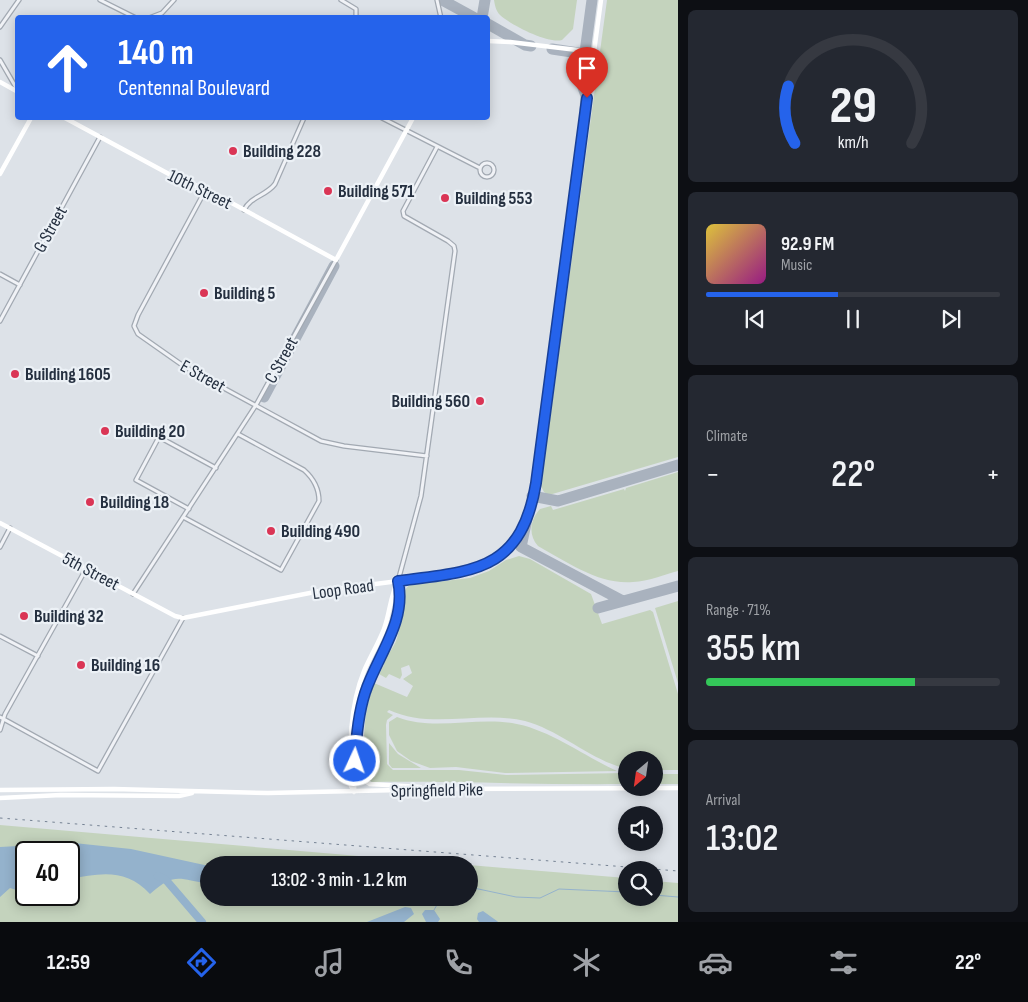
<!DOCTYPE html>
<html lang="en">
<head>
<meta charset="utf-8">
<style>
  :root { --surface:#171b24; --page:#242831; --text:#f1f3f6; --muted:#9ea1a6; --line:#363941; --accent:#2563eb }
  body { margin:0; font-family:"Sofia Sans Condensed",sans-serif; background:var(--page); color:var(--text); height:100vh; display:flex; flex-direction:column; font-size:19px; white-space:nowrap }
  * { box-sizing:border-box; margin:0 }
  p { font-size:16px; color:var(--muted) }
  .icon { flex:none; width:28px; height:28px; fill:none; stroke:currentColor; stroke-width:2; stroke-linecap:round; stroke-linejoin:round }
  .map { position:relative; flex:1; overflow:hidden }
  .details { display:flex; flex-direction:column; gap:10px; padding:10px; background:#0d0f14; width:350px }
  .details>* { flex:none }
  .hud { position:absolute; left:15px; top:15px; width:475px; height:105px; border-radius:5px; box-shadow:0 2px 12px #0003; background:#2563eb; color:#fff; overflow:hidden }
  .needle { width:32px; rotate:209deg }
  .fabs { position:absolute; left:618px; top:751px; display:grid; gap:10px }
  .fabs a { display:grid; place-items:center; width:45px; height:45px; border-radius:50%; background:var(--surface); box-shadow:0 2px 12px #0003; font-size:25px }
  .speed { position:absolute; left:15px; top:841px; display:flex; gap:10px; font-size:25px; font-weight:700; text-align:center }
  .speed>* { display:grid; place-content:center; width:65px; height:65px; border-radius:50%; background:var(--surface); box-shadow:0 2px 12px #0003; line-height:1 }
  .speed .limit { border:2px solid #111; border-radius:8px; background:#fff; color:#111 }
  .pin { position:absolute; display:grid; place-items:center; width:42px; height:42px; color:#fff; margin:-51px -21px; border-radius:50% 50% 50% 0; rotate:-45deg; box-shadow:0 0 5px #0007 }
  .pin .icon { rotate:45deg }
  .me { position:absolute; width:55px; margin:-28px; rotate:3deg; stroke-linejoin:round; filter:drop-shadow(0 0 4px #0008) }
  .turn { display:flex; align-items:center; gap:18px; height:105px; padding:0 20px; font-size:22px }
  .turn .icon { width:65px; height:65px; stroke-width:2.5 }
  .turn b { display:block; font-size:35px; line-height:42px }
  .big { font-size:38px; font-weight:600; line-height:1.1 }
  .details .card { flex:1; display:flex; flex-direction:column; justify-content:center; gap:8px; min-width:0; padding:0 18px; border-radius:8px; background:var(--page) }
  .details .dial { align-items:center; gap:0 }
  .dial svg { height:130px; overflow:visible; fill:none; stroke:var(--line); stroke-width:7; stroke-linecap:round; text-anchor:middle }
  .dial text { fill:var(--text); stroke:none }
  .song { display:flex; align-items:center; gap:15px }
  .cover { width:60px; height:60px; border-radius:8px; background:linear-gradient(135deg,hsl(50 70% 55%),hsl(310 70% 35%)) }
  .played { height:5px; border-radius:2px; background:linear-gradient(90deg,var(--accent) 45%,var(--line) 45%) }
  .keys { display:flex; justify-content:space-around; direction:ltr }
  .heat { display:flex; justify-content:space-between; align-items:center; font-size:28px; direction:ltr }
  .charge { height:8px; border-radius:4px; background:linear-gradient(90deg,#34c759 71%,var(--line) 0) }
  .trip { position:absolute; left:200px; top:856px; width:278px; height:50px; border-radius:25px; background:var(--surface); box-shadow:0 2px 12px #0003; font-weight:600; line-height:50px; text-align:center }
  .menu { display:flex; height:80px; justify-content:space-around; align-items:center; background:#090b0e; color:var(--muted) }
  .menu .icon { width:35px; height:35px }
  .menu .selected { color:var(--accent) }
  .menu b { font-size:22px; color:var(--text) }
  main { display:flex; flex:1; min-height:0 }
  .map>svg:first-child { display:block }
  .green { fill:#c4d3bd; fill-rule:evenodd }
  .water { fill:#94b2cc }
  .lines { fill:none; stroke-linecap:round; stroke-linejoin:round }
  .stream { stroke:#94b2cc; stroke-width:1 }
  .river { stroke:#94b2cc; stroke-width:8 }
  .taxiway { stroke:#a9b2be; stroke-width:11 }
  .street-casing { stroke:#a2a9b2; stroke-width:5.5 }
  .street { stroke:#f0f2f6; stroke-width:3 }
  .secondary { stroke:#fff; stroke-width:4.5 }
  .rail { stroke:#758293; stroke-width:1; stroke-dasharray:2.5 5; stroke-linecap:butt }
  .route-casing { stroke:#184099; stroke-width:12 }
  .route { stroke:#2563eb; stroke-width:9 }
  .poi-dot { fill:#da3555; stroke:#ecf1f6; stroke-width:2 }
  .labels { text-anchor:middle; stroke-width:4.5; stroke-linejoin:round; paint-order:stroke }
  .poi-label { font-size:18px; font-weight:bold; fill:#253040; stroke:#ecf1f6; text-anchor:start }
  .street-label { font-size:18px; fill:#253040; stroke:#ecf1f6 }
</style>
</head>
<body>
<main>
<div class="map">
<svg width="678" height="922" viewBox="0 0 678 922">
  <rect width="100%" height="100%" fill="#dde2e8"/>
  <path class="green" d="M494,0H577L573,29L562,40C548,44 511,25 500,15C496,11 495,6 494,0Z
    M607,0H678V457L549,495L544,492L541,486Z
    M678,472V571C663,575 649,581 633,582C599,585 567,562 538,546C528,535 530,520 540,509L551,506L553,510L624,489L625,491L626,488Z
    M519,556L530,559L591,594L602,624L650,610L653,612L678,694V770H654V760H626V769L617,766C585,755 558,730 525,721C480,710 432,730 389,710L387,712L393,715L387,720L386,725L387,764L393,770H459L506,775L626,773V784C542,785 457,781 372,782L366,779C364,741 361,722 374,683L407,697L413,686L403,679L412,673L409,665L401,668L402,675L400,679L389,674L386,678L379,674L384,665L383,662C388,653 396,646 398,634C401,622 398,592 410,585L470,578L489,571L506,560Z
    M678,601V683L655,608Z
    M397,717C433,731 474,717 512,723C549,729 582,755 617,771L505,773L456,767L430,768L411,761L397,751L389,735V722Z
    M389,743L398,754L421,768H392L389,764Z
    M654,774H678V784H654Z
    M0,825L463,865H209V898H469V865L626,878V898H654V881L678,883V922H0ZM26,852H69V895H26Z"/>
  <path class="water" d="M74,843L131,849L209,866V884C178,879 175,872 150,894C126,868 101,873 69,879V852H26V893L10,888L0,897V847Z
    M405,907L411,908L414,914L404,922H367Z
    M425,910H434L440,919L438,922H426L422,914Z
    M483,911L497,921L498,922H479L477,919L478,913Z"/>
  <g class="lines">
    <path class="stream" d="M469,887L516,897L540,898L559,889L626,892
      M654,895L678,897
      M434,910L441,898"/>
    <path class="river" d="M158,876L166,880L202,922"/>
    <path class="taxiway" d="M442,0L475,18
      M482,18L485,0
      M488,24L525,45L531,46
      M552,49L585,54
      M585,109L586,96L581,82L592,0
      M264,397L334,266
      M532,496L558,501L678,465
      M528,514L521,547L623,601
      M598,608L678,586"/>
    <defs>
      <path id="street" d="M100,0L136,18
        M341,0L356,9V18
        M437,0L441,18
        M149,18L162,13L174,0
        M0,27L19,0
        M0,60L18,91
        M382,118L480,168
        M480 170a7 7 0 1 1 14 0a7 7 0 1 1-14 0Z
        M206,189L138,315L134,326L138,334L185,367L321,441L344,446L427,456
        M244,210C251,196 266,196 275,184L304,118
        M0,274L20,285
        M0,321L100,137
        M189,509L136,480L159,437L216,468
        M183,517L281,570L319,501C319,489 313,478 304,470L238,434
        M0,547L10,528
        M398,581L421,496L455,251L454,246L448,241L404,216L403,211L437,147
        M133,594L256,405L336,260
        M0,636L38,656
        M0,717L98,771L183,618
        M0,730L5,714L86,569"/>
    </defs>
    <use href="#street" class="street-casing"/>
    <use href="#street" class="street"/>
    <path class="secondary" d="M488,41L510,42L594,52
      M0,82L18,92
      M65,118L180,180L206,189L336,260L413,118
      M0,174L31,118
      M0,523L175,616L183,618L320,591L454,574L479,568L495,560L512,544L525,525L534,496L601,0
      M373,674C387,662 402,601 398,582
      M359,716V772L365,781L370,784L420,787
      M359,718L373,669L382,656
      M0,790L114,789L268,793L444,789L678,788
      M354,792L351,786C350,747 349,708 364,671C370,657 378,644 384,629C390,613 390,596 398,581
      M354,792L356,736
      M0,798L61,795L179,796L192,793"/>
    <path class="rail" d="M0,818L678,871"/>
  </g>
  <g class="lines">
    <defs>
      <path id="route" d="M355,761C356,738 358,715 365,693C377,656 407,622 398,581C474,571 521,572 536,483L587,98"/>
    </defs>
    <use href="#route" class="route-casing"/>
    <use href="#route" class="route"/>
  </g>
  <g class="poi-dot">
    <circle cx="233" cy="151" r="5"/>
    <circle cx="328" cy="191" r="5"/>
    <circle cx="445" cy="198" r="5"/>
    <circle cx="204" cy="293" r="5"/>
    <circle cx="15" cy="374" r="5"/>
    <circle cx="480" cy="401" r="5"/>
    <circle cx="105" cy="431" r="5"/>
    <circle cx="90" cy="502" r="5"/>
    <circle cx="271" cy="531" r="5"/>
    <circle cx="24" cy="616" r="5"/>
    <circle cx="81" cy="665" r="5"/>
  </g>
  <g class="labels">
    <g class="poi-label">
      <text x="243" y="157">Building 228</text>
      <text x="338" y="197">Building 571</text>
      <text x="455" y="204">Building 553</text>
      <text x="214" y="299">Building 5</text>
      <text x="25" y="380">Building 1605</text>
      <text x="470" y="407" text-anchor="end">Building 560</text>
      <text x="115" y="437">Building 20</text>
      <text x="100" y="508">Building 18</text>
      <text x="281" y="537">Building 490</text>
      <text x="34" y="622">Building 32</text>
      <text x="91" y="671">Building 16</text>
    </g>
    <g class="street-label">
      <text transform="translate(200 189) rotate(26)" y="6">10th Street</text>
      <text transform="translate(50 229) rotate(-61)" y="6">G Street</text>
      <text transform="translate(281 360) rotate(-61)" y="6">C Street</text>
      <text transform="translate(203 376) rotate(29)" y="6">E Street</text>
      <text transform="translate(91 571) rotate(28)" y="6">5th Street</text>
      <text transform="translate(343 589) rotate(-8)" y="6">Loop Road</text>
      <text transform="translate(437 790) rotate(-1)" y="6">Springfield Pike</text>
    </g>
  </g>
</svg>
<div class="fabs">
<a><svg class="needle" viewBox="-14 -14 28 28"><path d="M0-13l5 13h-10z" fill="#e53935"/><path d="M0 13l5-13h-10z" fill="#9ea1a6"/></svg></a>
<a><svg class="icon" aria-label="sound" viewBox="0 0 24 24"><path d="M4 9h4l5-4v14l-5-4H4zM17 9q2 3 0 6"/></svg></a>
<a><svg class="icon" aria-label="search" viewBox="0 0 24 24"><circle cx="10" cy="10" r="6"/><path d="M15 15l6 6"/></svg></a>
</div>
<div class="speed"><div class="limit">40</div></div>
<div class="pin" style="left:587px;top:98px;background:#d93025"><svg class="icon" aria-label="arrive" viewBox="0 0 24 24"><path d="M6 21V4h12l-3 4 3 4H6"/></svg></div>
<svg class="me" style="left:355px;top:761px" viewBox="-20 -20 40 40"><circle r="17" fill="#2563eb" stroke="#fff" stroke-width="3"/><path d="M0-11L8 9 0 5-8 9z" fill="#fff"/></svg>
<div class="trip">13:02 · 3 min · 1.2 km</div>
<div class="hud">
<div class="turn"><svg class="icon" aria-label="ahead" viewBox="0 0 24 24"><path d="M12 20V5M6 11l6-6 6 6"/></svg><div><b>140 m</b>Centennal Boulevard</div></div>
</div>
</div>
<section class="details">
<div class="card dial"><svg viewBox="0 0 100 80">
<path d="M14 69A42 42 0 1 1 86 69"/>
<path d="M14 69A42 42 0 0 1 10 34" stroke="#2563eb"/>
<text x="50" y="56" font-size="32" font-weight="700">29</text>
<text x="50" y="72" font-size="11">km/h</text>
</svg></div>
<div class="card">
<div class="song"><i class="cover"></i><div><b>92.9 FM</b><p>Music</p></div></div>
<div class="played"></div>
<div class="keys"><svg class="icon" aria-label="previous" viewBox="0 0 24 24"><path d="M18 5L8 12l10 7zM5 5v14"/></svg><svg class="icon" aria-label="pause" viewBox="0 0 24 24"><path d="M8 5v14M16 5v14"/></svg><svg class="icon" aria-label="next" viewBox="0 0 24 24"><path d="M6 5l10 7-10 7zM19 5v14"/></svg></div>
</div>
<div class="card"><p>Climate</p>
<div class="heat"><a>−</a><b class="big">22°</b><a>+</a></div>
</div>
<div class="card"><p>Range · 71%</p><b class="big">355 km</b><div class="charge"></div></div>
<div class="card"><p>Arrival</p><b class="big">13:02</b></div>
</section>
</main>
<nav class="menu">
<b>12:59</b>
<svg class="icon selected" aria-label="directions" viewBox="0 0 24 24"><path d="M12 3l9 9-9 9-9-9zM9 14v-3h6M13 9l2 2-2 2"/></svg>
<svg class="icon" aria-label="music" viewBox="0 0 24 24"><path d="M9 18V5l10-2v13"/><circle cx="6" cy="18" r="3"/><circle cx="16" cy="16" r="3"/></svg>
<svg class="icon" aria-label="phone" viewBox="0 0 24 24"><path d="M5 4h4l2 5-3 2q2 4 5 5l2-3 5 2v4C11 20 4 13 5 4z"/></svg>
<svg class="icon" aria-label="climate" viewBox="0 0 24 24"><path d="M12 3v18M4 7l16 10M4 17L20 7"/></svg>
<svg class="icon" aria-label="car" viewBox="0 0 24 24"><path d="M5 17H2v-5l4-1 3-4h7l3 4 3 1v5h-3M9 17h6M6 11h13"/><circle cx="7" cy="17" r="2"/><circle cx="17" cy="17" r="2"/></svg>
<svg class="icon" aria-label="filters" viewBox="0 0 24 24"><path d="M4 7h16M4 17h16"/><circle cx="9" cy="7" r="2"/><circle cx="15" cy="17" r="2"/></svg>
<b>22°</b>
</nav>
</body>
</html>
